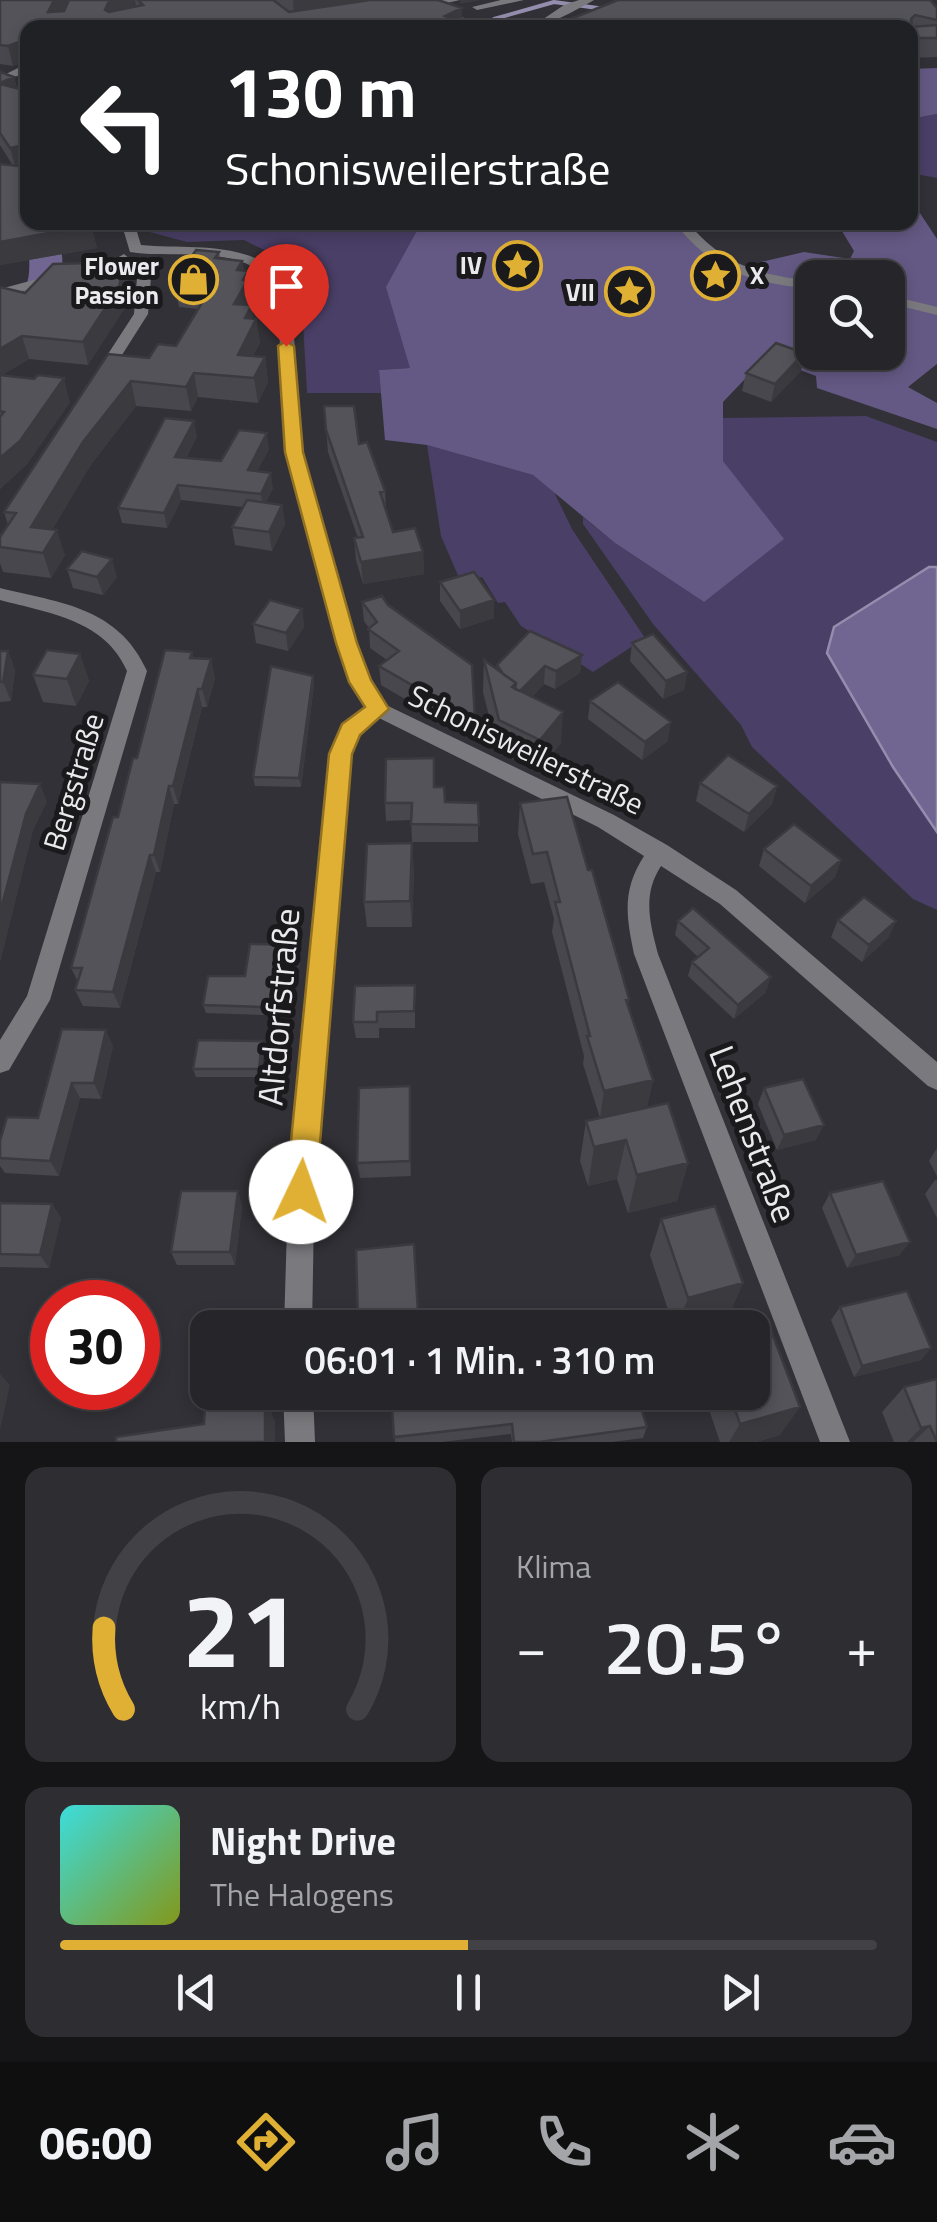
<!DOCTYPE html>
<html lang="de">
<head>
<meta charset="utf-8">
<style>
  :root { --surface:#262529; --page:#2e2d31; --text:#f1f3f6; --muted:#a4a5a8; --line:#424246; --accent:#e0b034 }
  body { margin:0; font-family:"Titillium Web",sans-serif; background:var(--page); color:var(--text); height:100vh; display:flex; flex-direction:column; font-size:38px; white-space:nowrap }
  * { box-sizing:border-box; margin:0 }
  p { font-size:32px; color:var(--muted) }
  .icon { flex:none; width:55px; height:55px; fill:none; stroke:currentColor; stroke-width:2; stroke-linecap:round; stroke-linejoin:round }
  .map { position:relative; height:1442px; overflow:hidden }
  .sheet { display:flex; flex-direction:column; gap:25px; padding:25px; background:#151417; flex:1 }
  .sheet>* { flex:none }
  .top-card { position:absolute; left:20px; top:20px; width:898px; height:210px; border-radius:20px; box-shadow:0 5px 15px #0003,0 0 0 2px var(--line); background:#202124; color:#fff; overflow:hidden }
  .tools { position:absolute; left:795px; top:260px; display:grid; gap:20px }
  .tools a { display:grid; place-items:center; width:110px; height:110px; border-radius:20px; background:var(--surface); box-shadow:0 5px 15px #0003,0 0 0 2px var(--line); font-size:50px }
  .speed { position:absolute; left:30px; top:1280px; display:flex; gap:20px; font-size:50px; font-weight:700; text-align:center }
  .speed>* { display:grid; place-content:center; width:130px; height:130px; border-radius:50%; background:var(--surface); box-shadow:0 5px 15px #0003,0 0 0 2px var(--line); line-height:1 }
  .speed .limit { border:15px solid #d22; background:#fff; color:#111 }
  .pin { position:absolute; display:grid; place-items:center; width:85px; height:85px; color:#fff; margin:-102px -42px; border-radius:50% 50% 50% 0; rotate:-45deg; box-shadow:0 0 10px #0007 }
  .pin .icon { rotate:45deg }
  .me { position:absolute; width:110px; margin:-55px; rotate:3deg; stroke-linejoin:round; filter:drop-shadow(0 0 8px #0008) }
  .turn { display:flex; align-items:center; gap:35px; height:210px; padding:0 40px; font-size:45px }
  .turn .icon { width:130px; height:130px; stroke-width:2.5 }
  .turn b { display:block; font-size:70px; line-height:85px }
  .big { font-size:75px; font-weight:600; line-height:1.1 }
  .sheet .card { flex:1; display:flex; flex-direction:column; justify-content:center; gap:15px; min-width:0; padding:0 35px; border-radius:20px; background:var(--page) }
  .sheet .dial { align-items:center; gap:0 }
  .dial svg { height:260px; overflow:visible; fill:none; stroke:var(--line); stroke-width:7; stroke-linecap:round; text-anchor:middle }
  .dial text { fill:var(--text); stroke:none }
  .song { display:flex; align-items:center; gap:30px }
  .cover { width:120px; height:120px; border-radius:15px; background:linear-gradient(135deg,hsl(180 70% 55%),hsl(70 70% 35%)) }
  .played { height:10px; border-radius:5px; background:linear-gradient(90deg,var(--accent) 50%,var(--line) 50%) }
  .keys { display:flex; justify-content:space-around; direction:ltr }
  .heat { display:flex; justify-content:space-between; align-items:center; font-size:55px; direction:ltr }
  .sheet .tiles { flex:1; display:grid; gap:25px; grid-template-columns:1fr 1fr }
  .card:last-child { grid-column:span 2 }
  .trip { position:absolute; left:190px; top:1310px; width:580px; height:100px; border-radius:20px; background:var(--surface); box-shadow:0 5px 15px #0003,0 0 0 2px var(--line); font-weight:600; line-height:100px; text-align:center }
  .dock { display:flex; height:160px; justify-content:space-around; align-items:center; background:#0f0f10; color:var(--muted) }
  .dock .icon { width:70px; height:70px }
  .dock .active { color:var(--accent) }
  .dock b { font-size:45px; color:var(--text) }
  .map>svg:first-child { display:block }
  .green { fill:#4a3f67 }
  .forest { fill:#645984; fill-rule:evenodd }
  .water { fill:#716591; stroke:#958dad; stroke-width:2.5 }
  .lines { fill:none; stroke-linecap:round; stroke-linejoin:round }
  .stream { stroke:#958dad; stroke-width:4 }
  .river { fill:#716591; fill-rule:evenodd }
  .street { fill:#7a797d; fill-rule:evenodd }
  .wall { fill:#48474d }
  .shaded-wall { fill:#3b3a3f }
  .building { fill:#54535a; stroke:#3b3a3f; stroke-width:2.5 }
  .route { fill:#e0b034; stroke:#927222; stroke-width:2.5 }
  .labels { text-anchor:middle; stroke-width:10; stroke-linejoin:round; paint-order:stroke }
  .far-poi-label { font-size:25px; font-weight:bold; fill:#eae9ee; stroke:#1a191c; text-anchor:end }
  .street-label { font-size:30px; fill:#eae9ee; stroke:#1a191c }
  .near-street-label { font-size:35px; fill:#eae9ee; stroke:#1a191c }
</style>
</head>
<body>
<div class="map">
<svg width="937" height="1442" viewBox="0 0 937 1442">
  <rect width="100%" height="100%" fill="#323137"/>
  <path class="green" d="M937,114V178L910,173V119Z
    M142,223H451L419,227L410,368L379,370L381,393H307L301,287L299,274L290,263L244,240L187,242L146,231Z
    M866,416L937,442V910L913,899L752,747L741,725L653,624L583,524V517L615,543L704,602L745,491L723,461V418Z
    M427,445L533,475L554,492L572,529L645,638L593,672L521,626L505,602L498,603L482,577L460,580L441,536Z"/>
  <path class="forest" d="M937,68V114L910,119V69Z
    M910,198L937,239V364L908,387L937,403V429L817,388L816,376L766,357L723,402V461L784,539L704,602L615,543L533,475L427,445L385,440L379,370L410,368L386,287L419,227L451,222L680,223L731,269L804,252L850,259L854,251L837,223L910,222ZM812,278H888V352H812Z"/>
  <path class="water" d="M929,567H937V832L893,767L827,653L834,627Z"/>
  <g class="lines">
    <path class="stream" d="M494,19L554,2L605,9"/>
    <path class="river" d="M29,222H59C58,239 64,254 62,270C59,300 29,342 0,349V321C41,281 26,271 29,222Z"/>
    <path class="street" d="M439,0H460L417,10L412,7Z
      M501,0H524L477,10L472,7Z
      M579,0H594C580,8 544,28 530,28L564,5Z
      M439,7L459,17L484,21C468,29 451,21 435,12Z
      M28,63V71L0,84V77Z
      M121,222H134L141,245C193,250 266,237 291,294L302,452L355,643L369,681L384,704L614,815L667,845L736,890L937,1062V1090L928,1086L720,904L661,866C642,895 650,923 658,954L850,1442H820L634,954C626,916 622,890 644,856L598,827L379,718L358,734L350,754L315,1159L312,1328H284L289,1159L330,754L343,725L366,707L350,682L337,643L286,452L277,294C254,240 177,260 130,252Z
      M674,222H687C725,266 757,274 812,281V289C752,283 713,272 674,222Z
      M124,254L151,277L148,314L108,377L103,379L95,374L134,314L137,278L117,258Z
      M56,274L61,275V281L0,297V289Z
      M888,295L937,307V315L888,303Z
      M0,588C61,603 118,607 147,671L50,1000L9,1070L0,1073V1040L27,996L127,671C105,620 49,613 0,600Z
      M283,1392H313L315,1442H285Z"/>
  </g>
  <path class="wall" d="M0,0H68L63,11L69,0H273L290,12L275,0H438L467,28H28V60L13,66L0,64Z
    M937,8V57L910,58V28H548Z
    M0,72L14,77L17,88L28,91V166L24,167H28V222H94L92,229L97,248L0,265V164L13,166L0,145Z
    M219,252L220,259L242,261L244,270L248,271L252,294L249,298L250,305L253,318L256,319L260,343L253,356L265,357L268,382L258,403L198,397L191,411L136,406L90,466L52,530L65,555L51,578L3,572L0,563V537L8,525L4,512L149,358L176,346L199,309L179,307L174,283Z
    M129,285L124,309L88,365L29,359L2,375L70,402L27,464L0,489V287L25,293Z
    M804,353L801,371L771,402L742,391L746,373Z
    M324,406L359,444L385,491L386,510L393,532L423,552L424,574L363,584L356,560L354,538H358L328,452Z
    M197,436L186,458L221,461L269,449L257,471L273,488L266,503L282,505L285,524L272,551L235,545L232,527L243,507L181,500L167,528L122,523L118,508Z
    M67,569L117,577L103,595L73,588Z
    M440,582L494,618L460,629L440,601Z
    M362,602L475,721V740L381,685L379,666L387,660L370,648L369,628L364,621Z
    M302,609L304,627L288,651L256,643L253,624Z
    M632,643L687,672L684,690L663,699L630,661Z
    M0,651H8L15,670L11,701L0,702Z
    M192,652L193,659L215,678L207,707H202L178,804H174L160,872H156L120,1008L83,1006L75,990L78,982L71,968L137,758Z
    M80,654L89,681L76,706L43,702L33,675Z
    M582,655L580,673L555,689L544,684L532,697L561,743L538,771L498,752L483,692L484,660L496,670L497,665Z
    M313,676L314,685L301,787L255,786L253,777Z
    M590,701L668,741L642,760L588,719Z
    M700,783L777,786L772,804L744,832L696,801Z
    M434,787L445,802L478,803V842H412L411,820L386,821L385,803Z
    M520,803L588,870L629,999L628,1006L653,1080L647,1107L600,1118L583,1064L584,1056L552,932L554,919L544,882L531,884L518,834Z
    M764,849L841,860L835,877L805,903L759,866Z
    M414,869L412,927H367L364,902Z
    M838,920L896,921L888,938L862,962L831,937Z
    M678,921L766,992L734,1019L688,976L692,962L698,957L675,935Z
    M301,954L292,1016L206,1013L203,1005L245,976Z
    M415,985V1028H379V1038H356L353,1022Z
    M62,1029L113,1046L101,1099L80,1098L59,1176L5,1173L0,1166V1141L38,1118Z
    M264,1049L261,1077H196L193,1069Z
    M410,1086L411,1176L360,1178L357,1163Z
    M764,1088L816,1140L777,1150L758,1104Z
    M586,1121L688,1163L677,1201L628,1213L617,1179L588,1186L580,1161Z
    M937,1148V1176L929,1161Z
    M935,1180H937V1218L925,1194Z
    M238,1191L242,1206L235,1265H177L171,1252Z
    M830,1193L900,1255L847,1268L822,1208Z
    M0,1203L52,1204L61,1218L49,1268L0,1267Z
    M661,1219L743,1283L728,1317L687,1328H674L650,1255Z
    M414,1244L419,1326L400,1328H360L358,1319Z
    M840,1307L931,1348L921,1360L854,1377L831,1320Z
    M937,1379V1442H894L882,1412L904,1387Z
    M391,1392L647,1427L643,1438L612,1442H512L511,1434L442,1442H395Z
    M703,1392H752L780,1435L756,1442H720Z"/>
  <path class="shaded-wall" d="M54,0H68L54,28L48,12Z
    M120,0H135L138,15L112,22L105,10L108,3Z
    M293,0H407L294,16Z
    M460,0H481L460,4Z
    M462,8V27L445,16Z
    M24,40L28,60L13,66L8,46Z
    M14,77L19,98L0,83Z
    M28,121V166L16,169L10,148L20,125Z
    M89,222H94L92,229L97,248L0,265V242Z
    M242,261L245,277L248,271L252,294L249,298L250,305L234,304L237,270Z
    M124,262L129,285L124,309L88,365L83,342Z
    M252,305L254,323L256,319L260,343L241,379L238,355L245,318Z
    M22,336L29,359L0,376V349Z
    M804,353L801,371L771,402L775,384Z
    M265,357L268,382L258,403L254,378Z
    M194,373L198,397L191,411L186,387Z
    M64,378L70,402L27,464L0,489V458Z
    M131,381L136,406L90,466L39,552L31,527L83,442Z
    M194,421L197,436L178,472L175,457Z
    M267,433L269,449L250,486L248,470Z
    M271,473L273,488L263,510L261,494Z
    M178,485L181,500L167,528L164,513Z
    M282,505L285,524L272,551L269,532Z
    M57,530L65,555L51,578L43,553Z
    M423,552L424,574L363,584L361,562Z
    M112,559L117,577L103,595L97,577Z
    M494,600V618L460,629V611Z
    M302,609L304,627L288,651L286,633Z
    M8,651L15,670L11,701L3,682Z
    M80,654L89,681L76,706L67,679Z
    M582,655L580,673L555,689L556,671Z
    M211,659L215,678L207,707L202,689Z
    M545,666L544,684L516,713L517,695Z
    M687,672L684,690L663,699L666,681Z
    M313,676L314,685L301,787L299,778Z
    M198,689L202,707L178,804L173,786Z
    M563,712L561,743L538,771L540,740Z
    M671,722L668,741L642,760L645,742Z
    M40,784L47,802L33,831L0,963V913L26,814Z
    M169,786L174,804L160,872L154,855Z
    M777,786L772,804L744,832L749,814Z
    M412,843L414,869L412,927L410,901Z
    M150,855L156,872L120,1008L113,992Z
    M841,860L835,877L805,903L811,886Z
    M896,921L888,938L862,962L869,945Z
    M300,945L301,954L292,1016L291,1008Z
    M771,977L766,992L734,1019L738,1005Z
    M106,1030L113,1046L101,1099L94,1083Z
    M262,1041L264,1049L261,1077L259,1069Z
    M653,1080L647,1107L600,1118L604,1091Z
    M72,1083L80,1098L59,1176L50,1161Z
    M410,1086L411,1102V1176L410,1161Z
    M824,1125L816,1140L777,1150L784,1135Z
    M626,1140L617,1179L588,1186L594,1147Z
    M688,1163L677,1201L628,1213L637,1175Z
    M238,1191L242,1206L235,1265L230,1252Z
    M52,1204L61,1218L49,1268L40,1255Z
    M910,1242L900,1255L847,1268L856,1255Z
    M743,1283L728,1317L687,1328H676L688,1298Z
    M931,1348L921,1360L854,1377L862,1366Z
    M0,1374L10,1385L0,1430Z
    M265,1397L275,1421V1442H265Z
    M800,1407L780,1435L756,1442H729L740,1424Z
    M930,1426L913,1442H907L921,1428Z"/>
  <path class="building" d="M0,0H54L48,12L64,11L69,0H120L108,3L105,10L109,12L143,5L138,0H273L289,12L370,0H438L462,8L445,16L467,24L464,28H28V49L24,40L8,46L0,45Z
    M618,0H930L937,8V20L915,15L911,19L912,27L937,25V38H910V28H548Z
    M0,72L14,77L0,83Z
    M0,84L28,91V121L20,125L28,130V144L10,148L0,133Z
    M0,164L28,167V222H90L91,225L0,242Z
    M196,250L219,252L215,258L242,261L237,270L248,271L243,280L247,281L234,304L252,305L245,318L256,319L238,355L265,357L254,378L194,373L186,387L131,381L83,442L31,527L57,530L43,553L0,547V537L16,513L4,512L108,354L149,358L158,344L176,346L212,286L174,283Z
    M124,262L119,287L83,342L22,336L0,349V287L25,293L53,264Z
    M776,343L804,353L775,384L746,373Z
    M0,375L34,379L38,375L64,378L20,441L0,458V417L4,412L0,411Z
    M324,406H354L359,444L367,442L385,491L380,492L393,532L415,528L423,552L361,562L354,538L363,537L326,430Z
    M165,418L194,421L175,457L221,461L239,430L267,433L248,470L271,473L261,494L178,485L164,513L118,508Z
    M247,500L282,505L269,532L232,527Z
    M82,551L112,559L97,577L67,569Z
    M474,572L494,600L460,611L440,582Z
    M382,596L388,605L472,665L475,721L379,666L399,651L368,629L377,622L362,602Z
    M270,600L302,609L286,633L253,624Z
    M530,631L582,655L556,671L545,666L520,691L515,689L516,683L503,674L497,665Z
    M653,634L687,672L666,681L632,643Z
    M47,650L80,654L67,679L33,675Z
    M165,650L192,652L190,658L211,659L202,689H198L173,786H169L154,855H150L113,992L75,990L82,968H71L113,817H118L133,758H137Z
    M0,651H8L3,682H0Z
    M484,660L516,683L512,687L563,712L540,740L499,720Z
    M271,666L313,676L299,778L253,777Z
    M618,682L671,722L645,742L590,701Z
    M728,755L777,786L749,814L700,783Z
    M434,758V787H444L445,802L478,803L479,825L411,824L412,803H385L386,759Z
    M0,782L40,784L26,814L0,913Z
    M567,797L588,870H592L629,999L626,1000L653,1080L604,1091L587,1036H590L555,902H560L547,852L533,854L520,803Z
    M794,824L841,860L811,886L764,849Z
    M412,843L410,901L364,902L367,844Z
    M864,897L896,921L869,945L838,920Z
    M693,908L771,977L738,1005L692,962L709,948L678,921Z
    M250,944L300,945L291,1008L203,1005L208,976H245Z
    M415,985L414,1011L377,1012V1022H353L355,986Z
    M62,1029L106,1030L94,1083H72L50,1161L0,1158V1141L7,1117L38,1118Z
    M198,1040L262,1041L259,1069H193Z
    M803,1079L824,1125L784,1135L764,1088Z
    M410,1086V1161L357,1163L359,1088Z
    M668,1103L688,1163L637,1175L626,1140L594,1147L586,1121Z
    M883,1181L910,1242L856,1255L830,1193Z
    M181,1191H238L230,1252H171Z
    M0,1203L52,1204L40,1255L0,1254Z
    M715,1206L743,1283L688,1298L661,1219Z
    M414,1244L418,1313L358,1319L356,1250Z
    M907,1291L931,1348L862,1366L840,1307Z
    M772,1333L800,1407L740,1424L729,1392H752V1338Z
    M937,1379V1442L930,1426L921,1428L904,1387Z
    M391,1392H636L647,1427L539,1442H514L512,1424L394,1437Z
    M265,1397V1442H116V1437L204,1424L205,1404Z"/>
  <path class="route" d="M286,341L294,346L303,452L357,643L371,680L389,709L360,735L352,754L316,1192L312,1203L301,1207L290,1203L286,1192L329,754L342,724L365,707L349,682L336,643L285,452L278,346Z"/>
  <defs>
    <symbol id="sight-ring" viewBox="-11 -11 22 22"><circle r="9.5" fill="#1a191c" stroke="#e0b034" stroke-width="1.5"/><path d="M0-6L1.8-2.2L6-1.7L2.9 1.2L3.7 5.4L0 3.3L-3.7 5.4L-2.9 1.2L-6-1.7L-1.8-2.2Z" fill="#e0b034"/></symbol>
    <symbol id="shop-ring" viewBox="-11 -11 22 22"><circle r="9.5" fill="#1a191c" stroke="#e0b034" stroke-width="1.5"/><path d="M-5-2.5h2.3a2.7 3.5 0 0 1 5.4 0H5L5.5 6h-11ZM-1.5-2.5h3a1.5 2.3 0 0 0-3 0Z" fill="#e0b034"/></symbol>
  </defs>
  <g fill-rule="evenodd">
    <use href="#sight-ring" x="490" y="238" width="55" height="55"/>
    <use href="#sight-ring" x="688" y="248" width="55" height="55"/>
    <use href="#shop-ring" x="166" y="252" width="55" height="55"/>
    <use href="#sight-ring" x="602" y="264" width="55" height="55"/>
  </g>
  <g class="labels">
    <g class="far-poi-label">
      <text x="482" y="274">IV</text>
      <text x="159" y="275">Flower<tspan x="159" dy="29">Passion</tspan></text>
      <text x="750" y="284" text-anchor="start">X</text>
      <text x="595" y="301">VII</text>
    </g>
    <g class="street-label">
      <text transform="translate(526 750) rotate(26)" y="10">Schonisweilerstraße</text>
      <text transform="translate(74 782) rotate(-73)" y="10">Bergstraße</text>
    </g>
    <g class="near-street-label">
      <text transform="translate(279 1007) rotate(-85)" y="12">Altdorfstraße</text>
      <text transform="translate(753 1134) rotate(69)" y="12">Lehenstraße</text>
    </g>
  </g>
</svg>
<div class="tools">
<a><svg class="icon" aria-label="search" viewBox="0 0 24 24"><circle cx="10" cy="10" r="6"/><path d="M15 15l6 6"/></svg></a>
</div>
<div class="speed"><div class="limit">30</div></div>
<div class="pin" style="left:286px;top:346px;background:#d93025"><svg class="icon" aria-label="arrive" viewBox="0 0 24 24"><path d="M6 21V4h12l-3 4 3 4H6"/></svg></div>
<svg class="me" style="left:301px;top:1192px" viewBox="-20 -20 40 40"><circle r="19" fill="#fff"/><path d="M0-13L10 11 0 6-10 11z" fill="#e0b034"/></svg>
<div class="trip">06:01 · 1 Min. · 310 m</div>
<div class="top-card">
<div class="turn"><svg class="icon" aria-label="left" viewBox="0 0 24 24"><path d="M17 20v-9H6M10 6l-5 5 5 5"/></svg><div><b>130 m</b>Schonisweilerstraße</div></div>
</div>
</div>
<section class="sheet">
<div class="tiles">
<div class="card dial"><svg viewBox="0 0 100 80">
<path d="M14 69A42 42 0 1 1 86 69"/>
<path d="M14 69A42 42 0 0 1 8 44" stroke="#e0b034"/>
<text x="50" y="56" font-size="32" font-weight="700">21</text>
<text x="50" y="72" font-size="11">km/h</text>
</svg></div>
<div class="card"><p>Klima</p>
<div class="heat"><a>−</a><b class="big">20.5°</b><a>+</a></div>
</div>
<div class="card">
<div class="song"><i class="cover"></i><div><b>Night Drive</b><p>The Halogens</p></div></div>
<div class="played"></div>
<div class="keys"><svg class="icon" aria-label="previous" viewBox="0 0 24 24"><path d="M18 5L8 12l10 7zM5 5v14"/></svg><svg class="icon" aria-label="pause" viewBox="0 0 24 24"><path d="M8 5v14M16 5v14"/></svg><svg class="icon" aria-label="next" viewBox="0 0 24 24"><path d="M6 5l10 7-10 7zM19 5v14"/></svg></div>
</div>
</div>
</section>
<nav class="dock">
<b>06:00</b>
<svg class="icon active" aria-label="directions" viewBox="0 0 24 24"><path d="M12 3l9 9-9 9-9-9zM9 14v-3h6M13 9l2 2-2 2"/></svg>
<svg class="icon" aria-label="music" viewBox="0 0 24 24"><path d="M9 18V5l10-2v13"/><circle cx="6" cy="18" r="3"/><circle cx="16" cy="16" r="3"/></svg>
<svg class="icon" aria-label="phone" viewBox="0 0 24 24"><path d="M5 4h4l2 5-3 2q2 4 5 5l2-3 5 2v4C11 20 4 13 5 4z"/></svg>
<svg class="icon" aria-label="climate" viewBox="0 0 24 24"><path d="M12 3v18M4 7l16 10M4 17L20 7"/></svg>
<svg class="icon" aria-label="car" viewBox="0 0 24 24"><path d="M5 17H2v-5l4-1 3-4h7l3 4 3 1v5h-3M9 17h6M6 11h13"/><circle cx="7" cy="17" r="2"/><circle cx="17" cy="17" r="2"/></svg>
</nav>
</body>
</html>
